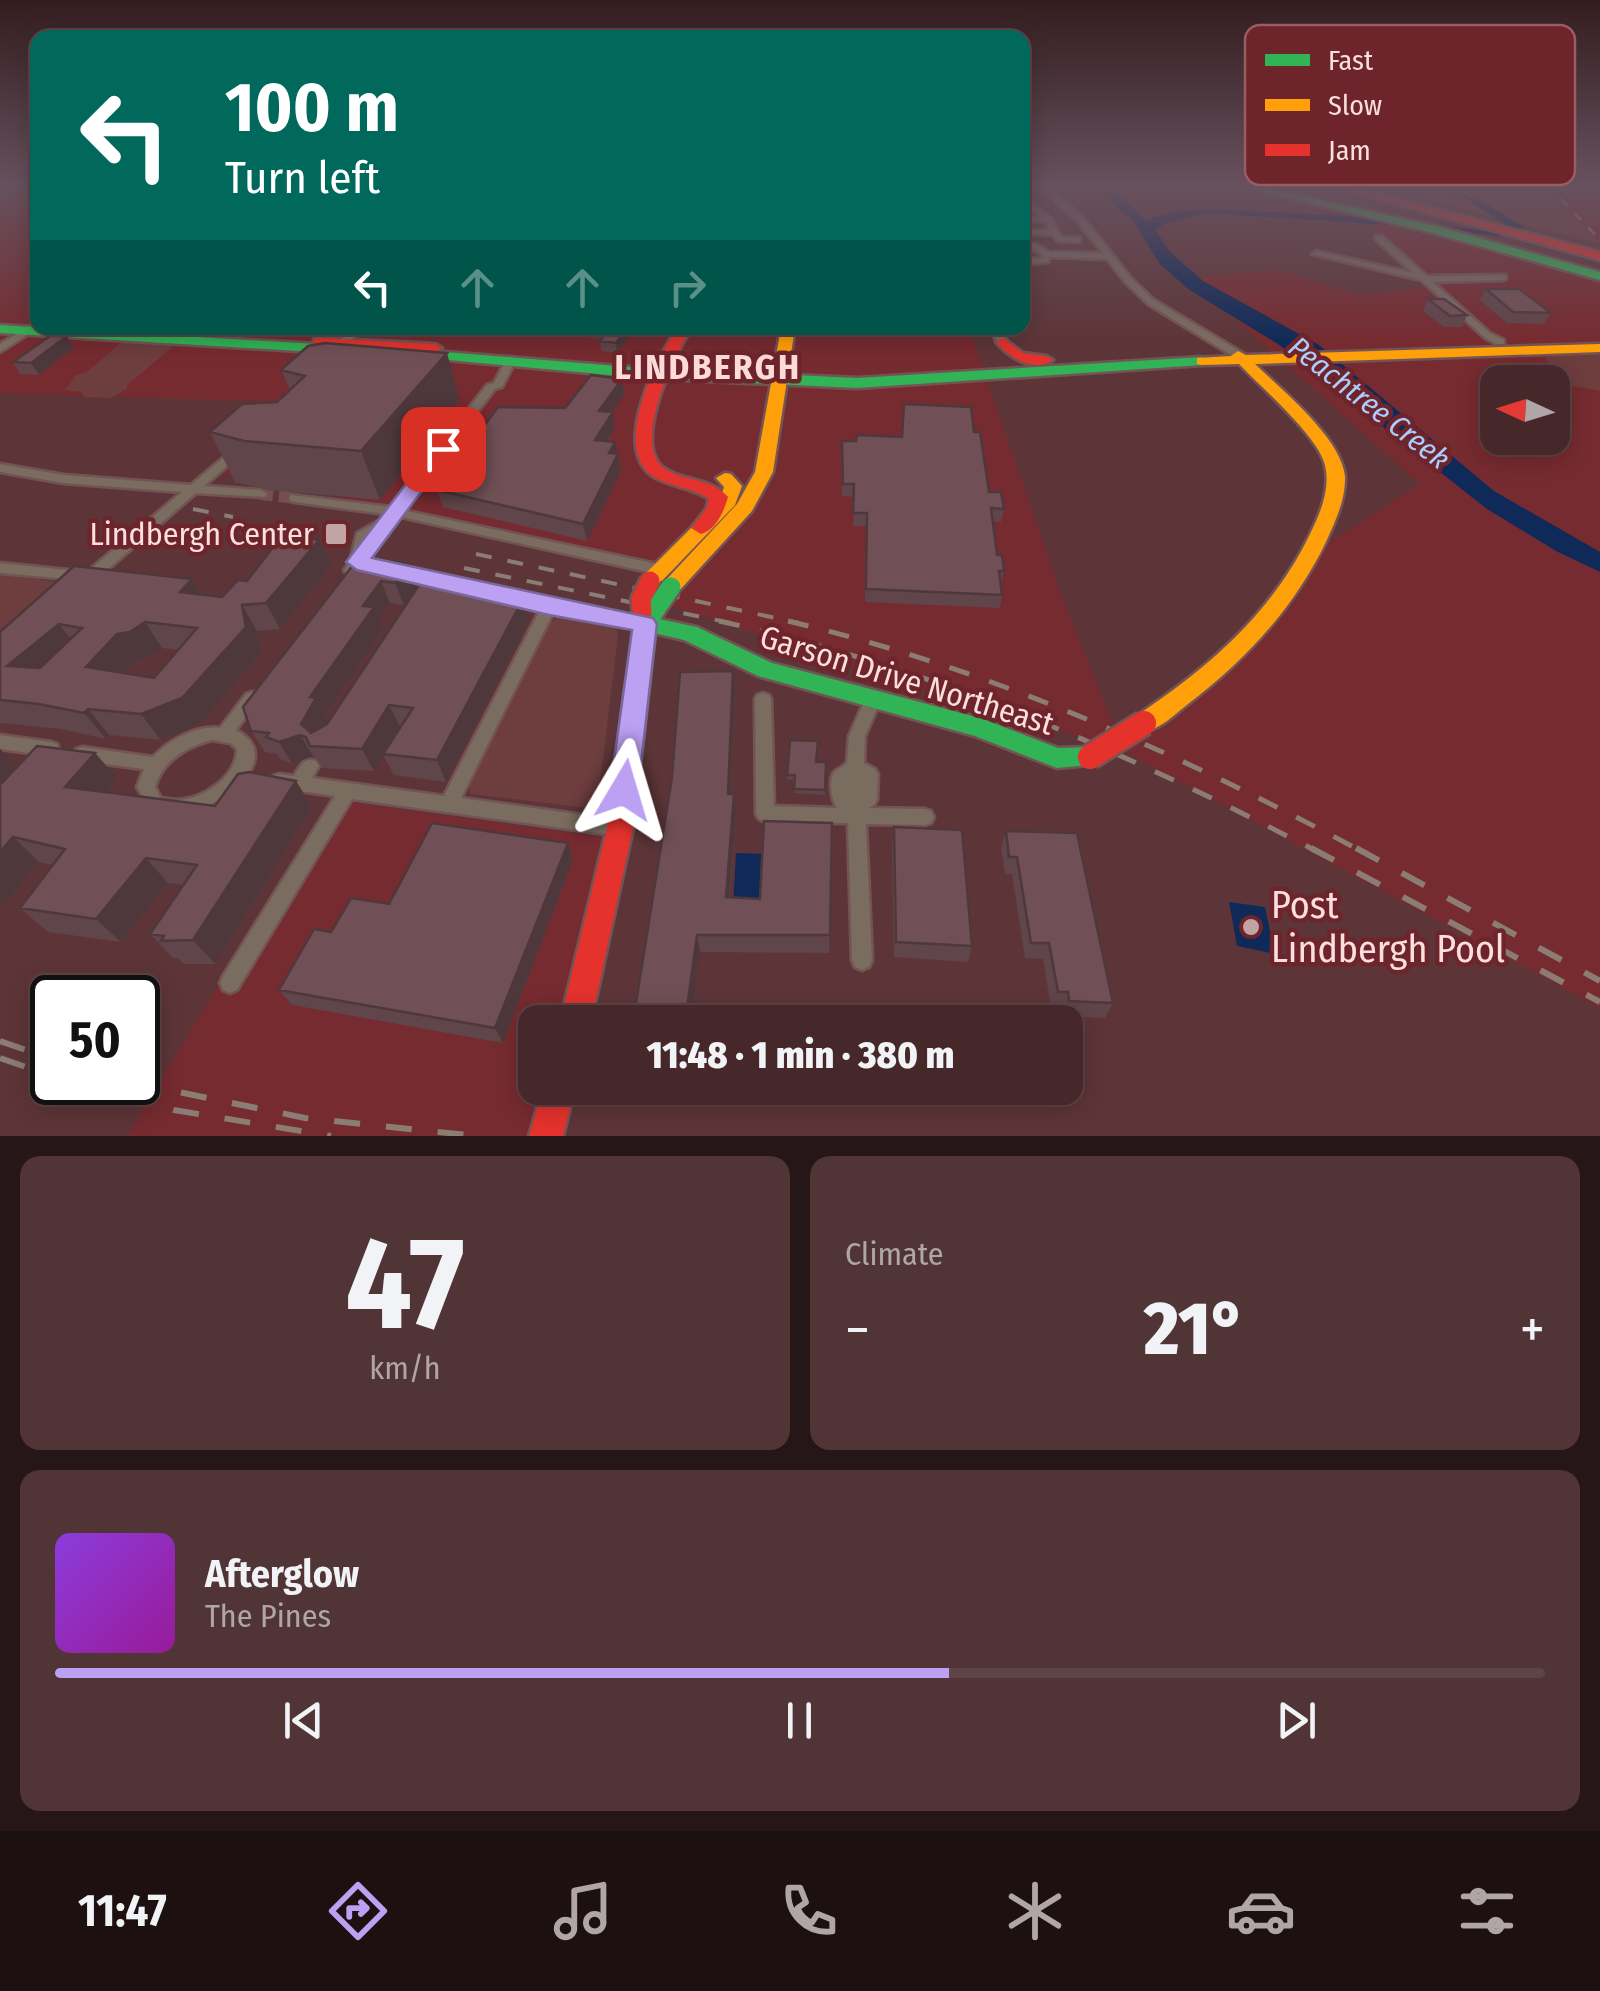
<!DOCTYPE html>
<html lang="en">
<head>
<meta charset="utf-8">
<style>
  :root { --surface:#46282a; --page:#503436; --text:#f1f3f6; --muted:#b0a6a8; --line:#5e4447; --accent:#bca0f2 }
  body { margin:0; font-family:"Fira Sans Condensed",sans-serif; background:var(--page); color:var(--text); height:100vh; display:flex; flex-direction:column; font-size:38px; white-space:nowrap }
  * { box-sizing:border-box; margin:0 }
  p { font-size:32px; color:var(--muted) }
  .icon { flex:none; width:55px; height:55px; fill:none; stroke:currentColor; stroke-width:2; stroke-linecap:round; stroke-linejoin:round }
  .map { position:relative; height:1136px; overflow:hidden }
  .panel { display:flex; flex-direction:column; gap:20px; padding:20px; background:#261617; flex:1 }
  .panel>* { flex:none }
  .guide { position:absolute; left:30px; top:30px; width:1000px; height:305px; border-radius:20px; box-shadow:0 5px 25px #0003,0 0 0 2px var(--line); background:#00695c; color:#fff; overflow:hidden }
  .needle { width:65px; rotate:274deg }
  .controls { position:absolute; left:1480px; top:365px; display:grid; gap:20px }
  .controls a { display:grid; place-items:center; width:90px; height:90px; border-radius:20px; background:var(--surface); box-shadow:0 5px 25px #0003,0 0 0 2px var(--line); font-size:50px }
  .speed { position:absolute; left:30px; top:975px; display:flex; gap:20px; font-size:50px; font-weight:700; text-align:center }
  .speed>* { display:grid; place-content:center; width:130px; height:130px; border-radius:50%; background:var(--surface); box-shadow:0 5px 25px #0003,0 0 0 2px var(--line); line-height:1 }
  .speed .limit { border:5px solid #111; border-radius:15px; background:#fff; color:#111 }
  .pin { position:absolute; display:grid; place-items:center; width:85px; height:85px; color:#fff; margin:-42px; border-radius:20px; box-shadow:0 5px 15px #0006 }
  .me { position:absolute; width:110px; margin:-55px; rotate:7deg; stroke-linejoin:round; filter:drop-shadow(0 0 8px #0008) }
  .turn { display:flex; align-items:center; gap:35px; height:210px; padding:0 30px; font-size:45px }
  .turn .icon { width:130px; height:130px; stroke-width:2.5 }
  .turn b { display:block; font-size:70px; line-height:85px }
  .lanes { display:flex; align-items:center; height:95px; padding:0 30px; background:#0003; justify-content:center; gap:50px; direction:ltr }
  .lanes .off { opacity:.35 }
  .big { font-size:75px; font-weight:800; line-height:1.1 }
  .panel .widget { flex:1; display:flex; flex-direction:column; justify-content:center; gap:15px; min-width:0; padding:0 35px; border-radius:20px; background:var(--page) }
  .panel .dial { align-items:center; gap:0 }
  .dial b { font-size:130px; line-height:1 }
  .song { display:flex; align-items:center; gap:30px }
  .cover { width:120px; height:120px; border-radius:15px; background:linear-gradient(135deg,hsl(270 70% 55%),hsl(300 70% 35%)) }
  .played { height:10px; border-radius:5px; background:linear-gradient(90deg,var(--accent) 60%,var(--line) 60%) }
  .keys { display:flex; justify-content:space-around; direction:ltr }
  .heat { display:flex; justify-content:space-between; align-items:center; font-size:55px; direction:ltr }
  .panel .tiles { flex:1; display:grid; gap:20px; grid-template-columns:1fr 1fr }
  .widget:last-child { grid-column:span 2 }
  .trip { position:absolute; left:518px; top:1005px; width:565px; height:100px; border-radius:20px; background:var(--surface); box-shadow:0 5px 25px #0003,0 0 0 2px var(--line); font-weight:800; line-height:100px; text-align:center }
  .tabs { display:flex; height:160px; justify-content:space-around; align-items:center; background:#1c1011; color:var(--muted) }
  .tabs .icon { width:70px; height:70px }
  .tabs .selected { color:var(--accent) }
  .tabs b { font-size:45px; color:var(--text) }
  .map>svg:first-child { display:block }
  .built { fill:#762b30; fill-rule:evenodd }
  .green { fill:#6e3d3e }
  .water { fill:#0f2a58 }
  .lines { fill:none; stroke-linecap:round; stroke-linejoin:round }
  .street-tunnel { stroke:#754e51; stroke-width:12; stroke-dasharray:12 6; stroke-linecap:butt }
  .street-casing { stroke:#735455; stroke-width:5 }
  .fast-casing { stroke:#735455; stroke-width:5 }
  .slow-casing { stroke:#735455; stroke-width:5 }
  .jam-casing { stroke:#735455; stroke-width:5 }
  .street { fill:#7b6c60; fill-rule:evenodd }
  .fast { fill:#30b455; fill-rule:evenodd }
  .slow { fill:#ff9f0a; fill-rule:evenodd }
  .jam { fill:#e5322d; fill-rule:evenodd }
  .rail-far3 { stroke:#8b7c74; stroke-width:2.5; stroke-dasharray:10 10; stroke-linecap:butt }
  .rail-far2 { stroke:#8b7c74; stroke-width:4; stroke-dasharray:16 16; stroke-linecap:butt }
  .rail-far1 { stroke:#8b7c74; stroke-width:5; stroke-dasharray:21 21; stroke-linecap:butt }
  .rail { stroke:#8b7c74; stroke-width:6; stroke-dasharray:26 26; stroke-linecap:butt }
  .fast-bridge-casing { stroke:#735455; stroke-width:24; stroke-linecap:butt }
  .jam-bridge-far1-casing { stroke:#735455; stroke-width:24; stroke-linecap:butt }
  .jam-bridge-casing { stroke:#735455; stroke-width:29; stroke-linecap:butt }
  .fast-bridge { stroke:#30b455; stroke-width:19 }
  .jam-bridge-far1 { stroke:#e5322d; stroke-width:19 }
  .jam-bridge { stroke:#e5322d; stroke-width:24 }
  .wall { fill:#60454a; fill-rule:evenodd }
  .shaded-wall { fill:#4e383c }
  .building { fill:#705056; stroke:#4e383c; stroke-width:2.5; fill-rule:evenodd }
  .route { fill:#bca0f2; stroke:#7a689d; stroke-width:2.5 }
  .poi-dot { fill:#c3a4a4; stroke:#6d252b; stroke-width:4 }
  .labels { text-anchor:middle; stroke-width:9; stroke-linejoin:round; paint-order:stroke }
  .far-water-label { font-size:30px; font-style:italic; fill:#acccfd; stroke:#6d252b }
  .poi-label { font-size:32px; fill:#fadfde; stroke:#6d252b; text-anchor:end }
  .street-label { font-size:32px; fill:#fadfde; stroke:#6d252b }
  .far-district-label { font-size:35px; font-weight:bold; letter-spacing:2.5px; fill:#fedad9; stroke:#6d252b }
  .near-poi-label { font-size:38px; fill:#fadfde; stroke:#6d252b; text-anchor:start }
  .key { fill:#6d252b; stroke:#975d61; stroke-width:2.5 }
  .key-label { font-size:28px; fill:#fadfde }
</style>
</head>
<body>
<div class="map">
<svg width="1600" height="1136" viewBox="0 0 1600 1136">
  <rect width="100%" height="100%" fill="#5d3538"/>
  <path class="built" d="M1542,184H1600V242L1571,217Z
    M0,203L37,204L38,328H229L356,335L363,328H801V333L866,336L868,328H969L1062,597L1123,750L1313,553L1420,484L1188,277L1277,270L1359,295L1431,286L1364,220L1537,262L1600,282V1008L1123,751L640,596L639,559L208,471L288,402L0,393ZM1498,382H1552V438H1498Z
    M331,800L616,839L568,1022H535V1088H551L539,1136H127Z"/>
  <path class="green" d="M1365,184H1542L1600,243H1597Z
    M122,342L175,345L127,385V389L111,398L84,397L82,392L65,390L76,375L87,372Z
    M1553,353L1600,354V391L1567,385L1545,358Z
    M0,574L64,583L0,653Z
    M569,616L616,626L618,636L597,809L470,794L469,780L546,626L557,617Z"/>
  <path class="water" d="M1089,184H1108L1146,221C1187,203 1225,210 1268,212C1343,215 1417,222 1492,232L1511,228L1458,194L1408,184C1458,184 1482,202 1523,226L1526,233L1498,236L1423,227L1207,213L1168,222L1155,230L1170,252L1203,281L1319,345L1494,491L1600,552V572L1556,551L1487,509L1278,344L1188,289L1160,264L1133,221Z
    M736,853L764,854L760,908L733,907Z
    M1229,902L1265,907L1275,954L1237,946Z"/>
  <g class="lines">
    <path class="street-tunnel" d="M261,494L295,498"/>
    <defs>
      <path id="street" d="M1022,184H1078V188H1048L1083,217L1131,278L1154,300L1241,352V356H1233L1148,304L1125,282L1107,259L1050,257L1048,262L1022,265V259L1041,258L1042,255L1031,249H1022V243L1036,244L1049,252L1103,253L1077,221L1039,188L1022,187Z
        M1022,195L1051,218L1061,237L1080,238V242L1058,241L1052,235L1022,234V230H1050L1045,222L1022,221V217H1040L1022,201Z
        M1376,236H1382L1427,276L1506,275V279L1503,280L1433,282L1490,333L1504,340V344H1496L1484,337L1421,280L1312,254L1316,251L1413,273L1376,240Z
        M38,321V328L0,352V344Z
        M352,328H362L339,355H331V351Z
        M988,328H998L1008,342L1007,344H999Z
        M511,357L516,360L502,387L495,389L402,510L657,564L662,566L664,569L662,572L657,574L397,516L390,531L356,573H346L344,570L350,562L357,533L380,520L385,514L295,502L291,501L289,498L291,495L391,507L487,385L494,383L506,360Z
        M239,446L245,450L243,452L204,486L261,490L267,494L265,497L196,493L93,582L88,584L82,580L0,573V563L87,572L182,492L64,483L0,472V464L64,475L191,485L235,448Z
        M396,566L448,578L455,583L448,588L391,574L389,571Z
        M503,590L645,619L650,620L652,624L650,628L645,629L554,611L461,798L620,820L626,822L629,828L626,834L620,836L352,799L237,990L230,993L223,990L220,983L223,976L335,796L279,788L273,786L270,781L273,776L279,774L294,776C300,766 304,757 316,761L319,766L312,778L444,796L541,608L498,598L496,595L498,592Z
        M874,691L880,693L882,697L865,736L864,763L875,769L878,774L877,800L874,805L869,808L925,809L931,811L934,817L931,823L925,825L866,824L872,960L869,967L862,970L855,967L852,960L848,823L765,822L759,819L756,814L755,699L757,695L763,693L769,695L771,699L774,806L837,808C832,801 828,781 834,772C836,770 845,765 847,763L849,736L868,693Z
        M252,692L258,694L260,698L236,730C290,759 215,811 181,815C171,816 159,813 150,810L137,787L144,769L82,761L76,759L74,754L76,749L82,747L153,757C169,740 196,725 220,728L246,694ZM212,740L230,743L237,749C237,776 204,799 178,800C173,800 167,799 161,798L155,787C163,760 186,747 212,740Z
        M0,735L51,742L57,744L59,749L57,754L51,756L0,749Z"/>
      <path id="fast" d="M1231,184H1250L1440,227L1600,272V280L1433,233Z
        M0,325L332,345L339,349L332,353L0,333Z
        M421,350L642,368L857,378L1202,357L1209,361L1202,365L857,388L642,378L416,357V351Z
        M645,616L697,627L772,663L980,718L1058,748L1090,747L1099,750L1102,757L1099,764L1057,768L975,736L758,676L684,640L637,629L634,624L637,619Z"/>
      <path id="slow" d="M781,328H795L773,472L752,511L678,592H664L661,587L664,582L737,504L755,472Z
        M1600,344V352L1255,364C1282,390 1341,438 1345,476C1346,499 1335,522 1326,542C1294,608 1246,660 1188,704C1174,715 1154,736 1136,730L1132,723L1136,716C1208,668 1270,615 1309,536C1320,514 1332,487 1324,462C1315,434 1261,387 1239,364L1202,365L1197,364V358L1231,356L1238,351L1246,355Z
        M725,473L731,474L742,486L735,505L657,586H643L640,581L643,576L720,499L724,487L716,478Z"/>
      <path id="jam" d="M1324,184H1341L1600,252V260Z
        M678,328H692C675,352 631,444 664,468C684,482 710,477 728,497C724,511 716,530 701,534L691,528L706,509L709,499C692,487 665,486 651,475C612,445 657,356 678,328Z
        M319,338L435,344L442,348L435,352L314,345V339Z
        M1003,338L1023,353L1046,356L1053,360C1034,373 1010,358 996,342Z
        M643,607L650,609L656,624L633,828L591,1022H560L607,828L634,624L632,614L636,609Z
        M543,1088H575L563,1136H529Z"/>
    </defs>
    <use href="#street" class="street-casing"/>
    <use href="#fast" class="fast-casing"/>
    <use href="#slow" class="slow-casing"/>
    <use href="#jam" class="jam-casing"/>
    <use href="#street" class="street"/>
    <use href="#fast" class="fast"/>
    <use href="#slow" class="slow"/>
    <use href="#jam" class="jam"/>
    <path class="rail-far3" d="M1547,184L1600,240"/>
    <path class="rail-far2" d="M193,509L233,517
      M476,554L799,623
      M464,568L731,623"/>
    <path class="rail-far1" d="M719,621C931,667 1125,751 1316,851
      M788,621C991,669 1178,753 1361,851"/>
    <path class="rail" d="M1311,848L1600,1002
      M1356,848L1600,981
      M0,1041L52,1059
      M0,1058L52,1076
      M73,1082L174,1110L331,1136
      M130,1082L305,1118L477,1136"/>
    <defs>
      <path id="fast-bridge" d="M653,613L671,587"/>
      <path id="jam-bridge-far1" d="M642,612L641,599L650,581"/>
      <path id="jam-bridge" d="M1090,757L1144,723"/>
    </defs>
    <use href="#fast-bridge" class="fast-bridge-casing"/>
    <use href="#jam-bridge-far1" class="jam-bridge-far1-casing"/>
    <use href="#jam-bridge" class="jam-bridge-casing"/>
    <use href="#fast-bridge" class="fast-bridge"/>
    <use href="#jam-bridge-far1" class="jam-bridge-far1"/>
    <use href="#jam-bridge" class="jam-bridge"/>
  </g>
  <path class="wall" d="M1486,289L1551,313L1544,324L1507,323L1480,300Z
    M1428,299L1467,315L1462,327H1444L1423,311Z
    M377,328H409L404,333L379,332Z
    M434,328H461L453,336L437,335Z
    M585,328H636L617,353L601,351L600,341L601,339L586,337Z
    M74,348L39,375L20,374L13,362Z
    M281,370L460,400L380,500L268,490L235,482L210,432L277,402L290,390Z
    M622,379L624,395L612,412L615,428L608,441L618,454L621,471L587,541L443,507L437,490L565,408Z
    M974,432L989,492L1004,509L1001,522L992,521L997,555L1004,571L1001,584L1002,595L1000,608L865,602L867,526H853L854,497L842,496L841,453L901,437Z
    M360,556L410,564L418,586L404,605L390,603L379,619L383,629L325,715L328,720L324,726L518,600L522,601L528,623L446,782L394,775L383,755L374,771L322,768L316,758L313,756L292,764L280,759L277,754L265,752L251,731Z
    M331,565L280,629L257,631L261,653L200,724L161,740L109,735L106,739L61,729L0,723V632L192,579L201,595L222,597L247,581ZM162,648L178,650L154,678L124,673L136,660L148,658Z
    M733,671L735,690L731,794L736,813L730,897L760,899L832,823L829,953L700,952L633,1022Z
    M790,740L816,762H826L825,795L794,793L795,780L787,779Z
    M0,749L17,767L95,753L117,778L106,792L215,806L296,781L312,807L215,964H184L178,958H173L150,934L184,885L168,883L121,942L48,932L20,908L53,865L39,862L0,909Z
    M894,827L972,946L968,962L894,957L892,844Z
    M1006,831L1113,1003L1105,1018L1062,1016L1061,1007H1051L1043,959L1025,958L1012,874H1005L1001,847Z
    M568,843L573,860L503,1043L292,1005L279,990L331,932L389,904Z"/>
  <path class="shaded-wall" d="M452,328H461L453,336Z
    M627,328H636L617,353L616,343Z
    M67,336L74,348L39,375L31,363Z
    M447,353L460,400L380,500L361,451Z
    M622,379L624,395L602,427L599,411Z
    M613,412L615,428L598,456L595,440Z
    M615,442L621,471L587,541L583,524L609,453Z
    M319,540L331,565L280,629L266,603Z
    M410,564L418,586L404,605L395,583Z
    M192,579L208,605L180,592Z
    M381,581L390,603L379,619L383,629L325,715L328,720L314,745L301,724L310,697L363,606Z
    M515,590L519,606L522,601L528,623L446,782L437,760Z
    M242,605L257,631L261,653L200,724L161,740L141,714Z
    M145,622L162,648L148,658L136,660L106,693L86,667L117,634Z
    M59,624L79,650L30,692L7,666Z
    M733,671L735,690L730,813L728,794Z
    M389,705L400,727L374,771L362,749Z
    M88,709L109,735L106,739L84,713Z
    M300,735L313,756L292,764L279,742Z
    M0,749L19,769L0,790Z
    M95,753L117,778L89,813L65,787Z
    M296,781L312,807L215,964L193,940Z
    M734,794L736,813L728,915L726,897Z
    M13,837L39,862L0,909V852Z
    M568,843L573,860L503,1043L495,1028Z
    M146,858L168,883L121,942L96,919Z
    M697,935L700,952L690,1022H685Z"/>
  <path class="building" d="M1486,289H1519L1551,313L1513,312Z
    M1428,299H1444L1467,315L1450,316Z
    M585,328H627L616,343L600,341L608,330Z
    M50,336H67L31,363L13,362Z
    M325,343L447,353L361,451L244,441L210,432L242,404L277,402L305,376L281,370L308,346Z
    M591,375L622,379L599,411L613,412L595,440L615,442L609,453L618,454L583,524L437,490L498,407L565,408Z
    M904,404L971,407L974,432H980L989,492H1001L1004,509L991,508L997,555H1002L1004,571H999L1002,595L866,589L867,513H853L854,484H843L842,441H856L857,435L902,437Z
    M283,534L319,540L266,603L242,605L246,627L182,698L141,714L88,709L84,713L39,704L0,700V632L74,566L192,579L180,592L222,597L238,580L247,581ZM145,622L197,628L154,678L86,667L117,634L130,632ZM59,624L82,628L40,668L7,666Z
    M360,556L410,564L395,583L381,581L363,606L374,607L310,697L316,698L301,724L311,733L327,724L423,579L433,580L438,573L515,590L510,599L522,601L437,760L383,754L413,708L389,705L362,749L310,746L306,737L300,735L279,742L266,737L269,733L251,731L243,707Z
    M733,671L728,794H734L726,897L760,899L764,821L832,823L830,935H697L685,1022H633L672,777L680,672Z
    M790,740L818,741L816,762H826L825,790L794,789L795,775H787Z
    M37,746L95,753L65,787L215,806L238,774L249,772L296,781L193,940L161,941L164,936L150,934L197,865L146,858L96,919L20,908L65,849L13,837L0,852V785Z
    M432,823L568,843L495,1028L279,990L314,929L331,932L351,898L389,904Z
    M894,827L962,830L972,946L896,942Z
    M1006,831L1077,833L1113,1003L1069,1001L1068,992H1058L1049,943H1031L1017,857H1009Z"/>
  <linearGradient id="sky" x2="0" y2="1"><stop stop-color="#331d1f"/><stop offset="0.54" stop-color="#67515e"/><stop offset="1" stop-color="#67515e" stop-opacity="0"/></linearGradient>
  <rect width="1600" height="343" fill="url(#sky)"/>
  <path class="route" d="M443,443L453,449L372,558L653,618L657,624L638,790L634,798L624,802L614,798L610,790L632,630L549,615L357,570L346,562L436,445Z"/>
  <g class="poi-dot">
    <rect x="324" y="522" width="24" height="24" rx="5"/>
    <circle cx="1251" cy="927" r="10"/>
  </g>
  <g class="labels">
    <g class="far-water-label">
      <text transform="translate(1369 403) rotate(38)" y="10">Peachtree Creek</text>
    </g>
    <g class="poi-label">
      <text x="314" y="545">Lindbergh Center</text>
    </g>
    <g class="street-label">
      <text transform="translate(907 680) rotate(17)" y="11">Garson Drive Northeast</text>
    </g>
    <g class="far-district-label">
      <text x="708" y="379">LINDBERGH</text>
    </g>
    <g class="near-poi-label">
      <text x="1271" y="918">Post<tspan x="1271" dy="44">Lindbergh Pool</tspan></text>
    </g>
  </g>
  <rect x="1245" y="25" width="330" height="160" rx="15" class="key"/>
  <rect x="1265" y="54" width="45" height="12" fill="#30b455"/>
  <rect x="1265" y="99" width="45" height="12" fill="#ff9f0a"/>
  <rect x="1265" y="144" width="45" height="12" fill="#e5322d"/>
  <g class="key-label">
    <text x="1328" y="70">Fast</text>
    <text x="1328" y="115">Slow</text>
    <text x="1328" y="160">Jam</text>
  </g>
</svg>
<div class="controls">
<a><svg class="needle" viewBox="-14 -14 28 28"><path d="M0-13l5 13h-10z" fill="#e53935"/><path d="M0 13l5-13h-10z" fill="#b0a6a8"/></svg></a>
</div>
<div class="speed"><div class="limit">50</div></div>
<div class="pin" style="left:443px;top:449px;background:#d93025"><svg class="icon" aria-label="arrive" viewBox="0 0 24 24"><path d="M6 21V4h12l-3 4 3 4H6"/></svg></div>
<svg class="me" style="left:624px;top:790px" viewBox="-20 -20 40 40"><path d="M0-17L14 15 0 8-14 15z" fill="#bca0f2" stroke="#fff" stroke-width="4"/></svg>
<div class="trip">11:48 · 1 min · 380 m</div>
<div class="guide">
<div class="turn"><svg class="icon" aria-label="left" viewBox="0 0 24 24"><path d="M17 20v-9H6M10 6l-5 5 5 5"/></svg><div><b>100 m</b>Turn left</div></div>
<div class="lanes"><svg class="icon" aria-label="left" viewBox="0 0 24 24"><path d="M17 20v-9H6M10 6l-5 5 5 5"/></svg><svg class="icon off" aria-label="ahead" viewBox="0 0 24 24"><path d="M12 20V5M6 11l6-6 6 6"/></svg><svg class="icon off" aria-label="ahead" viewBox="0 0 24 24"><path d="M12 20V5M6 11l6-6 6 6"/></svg><svg class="icon off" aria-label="right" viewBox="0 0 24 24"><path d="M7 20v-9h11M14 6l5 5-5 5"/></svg></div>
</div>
</div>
<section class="panel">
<div class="tiles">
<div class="widget dial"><b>47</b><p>km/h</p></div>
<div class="widget"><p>Climate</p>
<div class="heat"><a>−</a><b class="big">21°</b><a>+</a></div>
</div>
<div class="widget">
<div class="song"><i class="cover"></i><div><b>Afterglow</b><p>The Pines</p></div></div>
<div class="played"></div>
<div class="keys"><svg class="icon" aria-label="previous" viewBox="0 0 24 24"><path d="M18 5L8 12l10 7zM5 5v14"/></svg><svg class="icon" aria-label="pause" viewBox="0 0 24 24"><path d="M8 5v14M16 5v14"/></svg><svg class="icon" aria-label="next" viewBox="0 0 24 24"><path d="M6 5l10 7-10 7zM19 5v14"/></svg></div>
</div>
</div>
</section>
<nav class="tabs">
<b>11:47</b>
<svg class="icon selected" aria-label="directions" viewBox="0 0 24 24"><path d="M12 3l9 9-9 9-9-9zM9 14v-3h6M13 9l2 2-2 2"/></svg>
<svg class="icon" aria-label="music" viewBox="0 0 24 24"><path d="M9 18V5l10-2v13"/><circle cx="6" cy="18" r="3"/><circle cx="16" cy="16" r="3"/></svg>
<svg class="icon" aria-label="phone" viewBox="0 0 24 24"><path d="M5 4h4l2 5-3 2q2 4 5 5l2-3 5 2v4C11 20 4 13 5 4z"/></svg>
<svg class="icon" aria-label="climate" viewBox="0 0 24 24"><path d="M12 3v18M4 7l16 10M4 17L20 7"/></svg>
<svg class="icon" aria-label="car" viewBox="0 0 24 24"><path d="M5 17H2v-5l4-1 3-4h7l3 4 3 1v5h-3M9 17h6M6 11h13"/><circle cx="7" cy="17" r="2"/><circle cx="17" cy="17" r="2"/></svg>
<svg class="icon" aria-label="filters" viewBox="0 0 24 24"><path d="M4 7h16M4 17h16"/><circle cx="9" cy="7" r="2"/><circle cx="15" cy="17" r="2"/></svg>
</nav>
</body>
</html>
